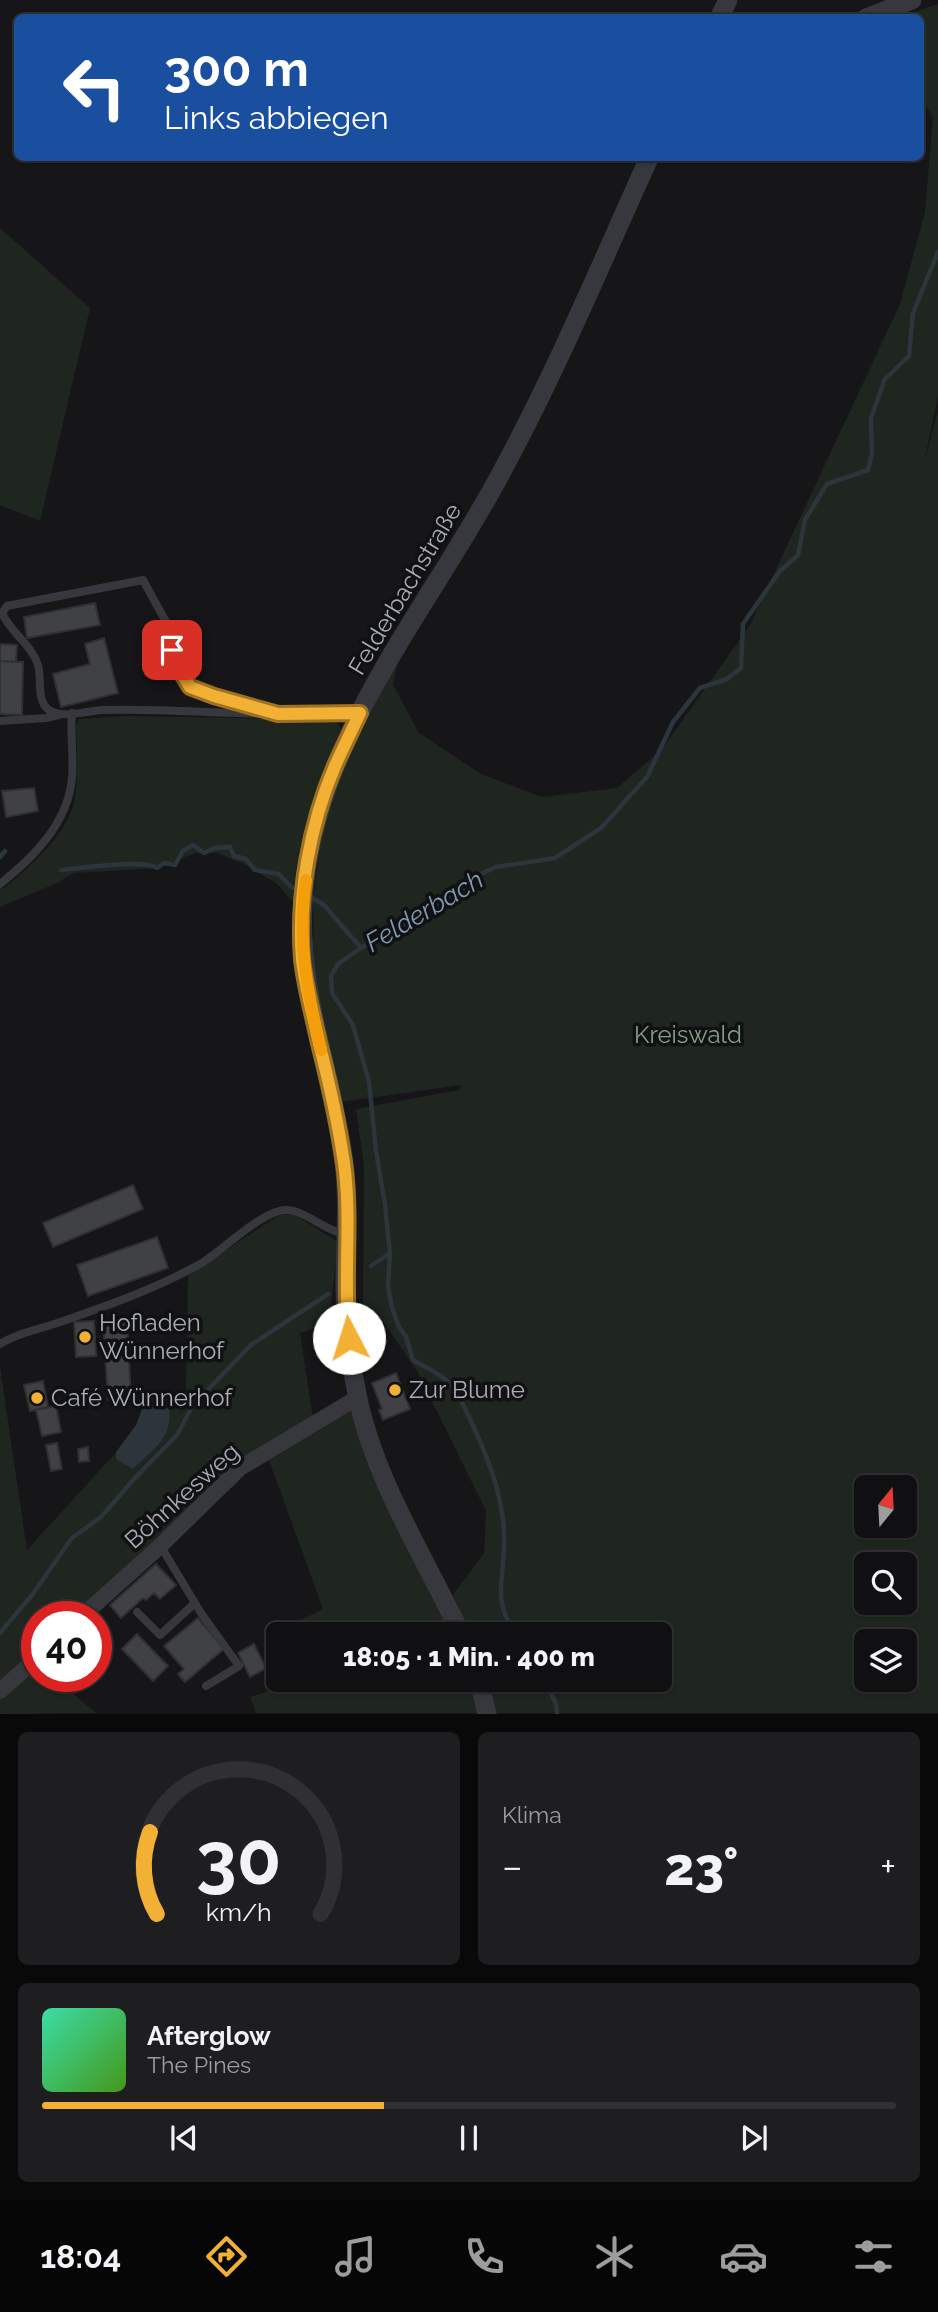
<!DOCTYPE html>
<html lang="de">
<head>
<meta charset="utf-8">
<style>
  :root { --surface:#101012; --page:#1e1e20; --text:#f1f3f6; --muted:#9c9d9f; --line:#303032; --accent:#f2b134 }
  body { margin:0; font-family:Raleway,sans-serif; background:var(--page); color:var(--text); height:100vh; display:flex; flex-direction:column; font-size:26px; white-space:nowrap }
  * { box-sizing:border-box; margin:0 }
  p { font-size:23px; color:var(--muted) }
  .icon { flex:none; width:38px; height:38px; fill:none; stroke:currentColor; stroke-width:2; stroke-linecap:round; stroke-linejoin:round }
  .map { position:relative; height:1714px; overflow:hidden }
  .panel { display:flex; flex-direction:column; gap:18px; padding:18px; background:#09090a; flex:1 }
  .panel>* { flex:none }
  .guide { position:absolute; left:14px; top:14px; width:910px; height:147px; border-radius:10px; box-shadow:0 2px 5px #0004,0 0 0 2px var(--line); background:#1a4fa0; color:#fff; overflow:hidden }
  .needle { width:46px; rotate:18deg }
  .buttons { position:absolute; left:854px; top:1475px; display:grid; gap:14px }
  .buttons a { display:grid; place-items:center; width:63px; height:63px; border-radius:10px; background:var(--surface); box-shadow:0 2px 5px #0004,0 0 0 2px var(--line); font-size:35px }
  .speed { position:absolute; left:21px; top:1601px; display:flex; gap:14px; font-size:35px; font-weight:700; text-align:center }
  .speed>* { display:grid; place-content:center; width:91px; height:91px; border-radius:50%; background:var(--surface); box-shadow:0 2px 5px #0004,0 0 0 2px var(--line); line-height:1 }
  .speed .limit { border:10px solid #d22; background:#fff; color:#111 }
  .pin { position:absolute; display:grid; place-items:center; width:60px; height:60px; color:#fff; margin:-30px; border-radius:14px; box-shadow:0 4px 10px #0006 }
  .me { position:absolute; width:77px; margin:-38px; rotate:355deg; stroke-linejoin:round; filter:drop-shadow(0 0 5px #0008) }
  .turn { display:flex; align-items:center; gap:24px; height:147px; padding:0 35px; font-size:32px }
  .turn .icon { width:91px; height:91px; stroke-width:2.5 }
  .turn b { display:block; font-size:49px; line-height:60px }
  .big { font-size:52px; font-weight:800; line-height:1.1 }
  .panel .card { flex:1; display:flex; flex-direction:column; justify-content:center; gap:10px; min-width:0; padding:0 24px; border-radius:10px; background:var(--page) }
  .panel .dial { align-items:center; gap:0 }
  .dial svg { height:182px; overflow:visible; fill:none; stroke:var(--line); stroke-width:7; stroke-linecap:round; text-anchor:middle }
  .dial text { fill:var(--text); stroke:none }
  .song { display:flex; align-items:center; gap:21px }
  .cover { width:84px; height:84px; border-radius:10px; background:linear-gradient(135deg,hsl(160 70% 55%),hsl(100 70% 35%)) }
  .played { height:7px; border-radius:4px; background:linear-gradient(90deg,var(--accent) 40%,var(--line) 40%) }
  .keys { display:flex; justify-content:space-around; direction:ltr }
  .heat { display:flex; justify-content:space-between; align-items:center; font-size:38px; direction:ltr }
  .panel .tiles { flex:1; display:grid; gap:18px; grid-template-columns:1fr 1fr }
  .card:last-child { grid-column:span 2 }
  .trip { position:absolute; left:266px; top:1622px; width:406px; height:70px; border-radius:10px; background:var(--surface); box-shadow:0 2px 5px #0004,0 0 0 2px var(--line); font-weight:800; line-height:70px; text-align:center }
  .menu { display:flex; height:112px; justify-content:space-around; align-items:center; background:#060607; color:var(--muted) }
  .menu .icon { width:49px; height:49px }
  .menu .active { color:var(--accent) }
  .menu b { font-size:32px; color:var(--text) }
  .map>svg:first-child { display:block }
  .green { fill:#1e261f; fill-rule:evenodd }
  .water { fill:#2c353c }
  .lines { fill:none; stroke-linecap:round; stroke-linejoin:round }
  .stream { stroke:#2c353c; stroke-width:4.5 }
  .building { fill:#404145; stroke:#303034; stroke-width:2 }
  .service { stroke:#37383d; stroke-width:8 }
  .minor { stroke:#37383d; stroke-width:16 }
  .tertiary { stroke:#37383d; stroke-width:19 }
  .route-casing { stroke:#9d7322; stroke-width:18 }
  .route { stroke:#f2b134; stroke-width:12 }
  .slow { stroke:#f59e0b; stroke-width:12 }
  .poi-dot { fill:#f2b134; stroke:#111113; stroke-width:2.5 }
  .labels { text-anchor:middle; stroke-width:7; stroke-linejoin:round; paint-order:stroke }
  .street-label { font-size:24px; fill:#a8adb8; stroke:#111113 }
  .park-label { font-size:24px; fill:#7fa381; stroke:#111113 }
  .poi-label { font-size:24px; fill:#a8adb8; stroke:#111113; text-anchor:start }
  .water-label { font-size:26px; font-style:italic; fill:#7f9bb3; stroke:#111113 }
</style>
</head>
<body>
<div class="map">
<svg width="938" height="1714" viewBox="0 0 938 1714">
  <rect width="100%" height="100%" fill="#161618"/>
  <path class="green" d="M938,4V397L924,462L938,411V1713H496L489,1680H660V1634H470L453,1595L484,1553L486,1511L417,1371L381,1318L363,1313L364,1166L356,1109L459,1090L461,1085L341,1102L309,963L314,935L313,900L322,833L340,774L399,657L393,685L419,733L481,774L542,797L617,788L663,748L750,625L900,304L925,212L933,117L921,99L920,18L900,17ZM866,1488H905V1526H866ZM866,1564H905V1603H866ZM866,1642H905V1680H866Z
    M0,228L90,308L40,521L0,505Z
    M127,716L335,720L341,728L331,753L295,904L276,883L244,864L217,853H195L158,868L74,873L57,883L0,907V889L6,887C31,865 65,837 74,803C79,778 77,751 76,726L79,719Z
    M281,1214L297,1216L338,1242L329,1324L300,1333L313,1419L237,1467L72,1617H37V1650L0,1684V1367L27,1550L151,1414L186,1391L188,1275Z
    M351,1411L398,1526L453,1634H278V1649L272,1634L323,1609L269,1460Z
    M37,1663V1676L53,1677L96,1713L0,1714V1694Z
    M278,1674V1680H474L484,1713H256L250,1697L280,1687L276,1675Z"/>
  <path class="water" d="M155,1392L168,1399C175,1438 158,1444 133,1469L116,1459V1452L136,1425L148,1394Z"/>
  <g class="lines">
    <path class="stream" d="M0,857L5,851
      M61,870C79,868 144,859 157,868L164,863L175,865L183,851L193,845L204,853L215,848L230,847L234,856L246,859L255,870L279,874L290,886L298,890
      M309,896L324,905L361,948
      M371,1266L390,1253
      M0,1633L32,1595L72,1538L101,1517L134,1479L177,1435L193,1405L251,1345L328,1294
      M515,1634C493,1599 503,1585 504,1547C506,1502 489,1460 470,1419C464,1407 459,1393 449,1383C440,1373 424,1367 413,1360L406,1337L399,1327L392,1308L388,1286L390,1253L385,1205L376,1151L369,1082L353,1025L332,993L331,976L338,964L361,948L423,913L483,873L496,867L555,858L601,828L647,777L673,722L700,688L727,679L741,668L743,624L780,571L798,555L805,520L827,484L868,470L872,453L871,418L885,379L909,356L913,313L938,252
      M545,1680L556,1704L557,1714"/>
  </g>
  <path class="building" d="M95,603L100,625L27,638L24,617Z
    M104,638L118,693L61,707L53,674L90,664L85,644Z
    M0,644L17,645L16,662L0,661Z
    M0,661L23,662L22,715L0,714Z
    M34,788L38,811L6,817L2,791Z
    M133,1185L143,1209L53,1247L43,1223Z
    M157,1237L168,1268L88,1296L77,1265Z
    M127,1320L131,1399L108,1400L103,1321Z
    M94,1321L96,1356L76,1357L74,1322Z
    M396,1373L410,1409L383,1420L379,1410L382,1409L372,1383Z
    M43,1381L48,1407L30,1411L24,1385Z
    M56,1406L61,1432L42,1436L36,1410Z
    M57,1443L62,1469L51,1471L46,1445Z
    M88,1447L89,1461L79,1462L78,1449Z
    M156,1564L176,1585L160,1599L154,1593L146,1600L143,1598L121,1618L110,1605Z
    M198,1618L224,1649L185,1682L178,1674L184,1669L164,1646Z
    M137,1634L168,1666L153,1681L122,1649Z
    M96,1638L111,1652L96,1667Z
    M254,1644L266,1668L250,1677L238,1653Z"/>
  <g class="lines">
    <path class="service" d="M278,714C219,714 160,708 102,710C86,711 63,719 49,710C36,701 42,679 38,665C32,645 11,633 2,613L7,606L143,580L166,622L172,650L182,674L189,687L214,696L278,714L358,713
      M0,721L46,718L59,715
      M0,884C34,857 68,823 72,778C74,757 70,735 72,713
      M0,1344C19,1332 45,1328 66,1320C112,1304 157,1288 200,1264C221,1252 261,1211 285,1210C303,1209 324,1230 344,1234
      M160,1545L201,1613L239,1666L206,1686
      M137,1612L160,1635L195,1603"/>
    <path class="minor" d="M81,1617L158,1548L240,1468L357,1398
      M0,1691L37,1658"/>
    <path class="tertiary" d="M719,18L728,0
      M866,18L912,0
      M461,1634C424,1556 374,1479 357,1394C350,1358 345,1320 345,1283C345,1243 349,1203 344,1163C333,1075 298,994 303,905C311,742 427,612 500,475C556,372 601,264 649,158
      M479,1680L487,1714"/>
  </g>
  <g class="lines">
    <defs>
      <path id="route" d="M172,650L182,674L190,687L214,696L278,714L360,713C352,730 343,748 335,766C310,824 297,896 302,959C305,987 313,1015 319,1043C329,1082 338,1122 344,1163C352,1220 343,1280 349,1338"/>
    </defs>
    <use href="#route" class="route-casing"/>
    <use href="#route" class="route"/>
    <path class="slow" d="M306,880C297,940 307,992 321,1050"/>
  </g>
  <g class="poi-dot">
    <circle cx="85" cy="1337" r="7"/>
    <circle cx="395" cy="1390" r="7"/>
    <circle cx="37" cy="1398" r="7"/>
  </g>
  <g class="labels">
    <g class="street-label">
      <text transform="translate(405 589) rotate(-59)" y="8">Felderbachstraße</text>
      <text transform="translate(182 1496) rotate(-42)" y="8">Böhnkesweg</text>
    </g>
    <g class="park-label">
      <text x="688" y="1043">Kreiswald</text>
    </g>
    <g class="poi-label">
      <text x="99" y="1331">Hofladen<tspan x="99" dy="28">Wünnerhof</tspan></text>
      <text x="409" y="1398">Zur Blume</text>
      <text x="51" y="1406">Café Wünnerhof</text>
    </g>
    <g class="water-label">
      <text transform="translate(424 911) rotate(-31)" y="9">Felderbach</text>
    </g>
  </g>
</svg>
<div class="buttons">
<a><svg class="needle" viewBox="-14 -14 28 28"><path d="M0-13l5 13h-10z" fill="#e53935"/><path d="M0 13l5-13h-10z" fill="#9c9d9f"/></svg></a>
<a><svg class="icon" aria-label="search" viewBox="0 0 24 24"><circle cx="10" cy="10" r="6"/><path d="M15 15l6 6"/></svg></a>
<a><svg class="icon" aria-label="layers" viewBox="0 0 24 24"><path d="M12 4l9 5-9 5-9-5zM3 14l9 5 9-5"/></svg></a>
</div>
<div class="speed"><div class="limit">40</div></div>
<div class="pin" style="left:172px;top:650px;background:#d93025"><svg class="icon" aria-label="arrive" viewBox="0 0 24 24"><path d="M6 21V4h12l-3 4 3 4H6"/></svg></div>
<svg class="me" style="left:349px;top:1338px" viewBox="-20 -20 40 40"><circle r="19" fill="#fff"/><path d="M0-13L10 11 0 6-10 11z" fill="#f2b134"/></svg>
<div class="trip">18:05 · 1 Min. · 400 m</div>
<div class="guide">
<div class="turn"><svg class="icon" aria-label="left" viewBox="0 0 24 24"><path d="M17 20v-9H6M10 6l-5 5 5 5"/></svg><div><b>300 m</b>Links abbiegen</div></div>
</div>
</div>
<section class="panel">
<div class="tiles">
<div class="card dial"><svg viewBox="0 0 100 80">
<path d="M14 69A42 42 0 1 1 86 69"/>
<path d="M14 69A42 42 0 0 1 11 33" stroke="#f2b134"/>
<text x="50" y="56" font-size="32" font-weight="700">30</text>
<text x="50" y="72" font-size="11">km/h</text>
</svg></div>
<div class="card"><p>Klima</p>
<div class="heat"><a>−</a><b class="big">23°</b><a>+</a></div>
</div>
<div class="card">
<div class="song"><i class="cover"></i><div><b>Afterglow</b><p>The Pines</p></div></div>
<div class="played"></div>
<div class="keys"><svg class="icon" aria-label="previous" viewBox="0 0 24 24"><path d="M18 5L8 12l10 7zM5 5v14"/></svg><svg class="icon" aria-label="pause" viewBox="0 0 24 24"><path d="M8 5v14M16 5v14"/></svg><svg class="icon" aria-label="next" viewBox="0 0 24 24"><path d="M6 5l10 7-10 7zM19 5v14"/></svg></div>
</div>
</div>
</section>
<nav class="menu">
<b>18:04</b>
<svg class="icon active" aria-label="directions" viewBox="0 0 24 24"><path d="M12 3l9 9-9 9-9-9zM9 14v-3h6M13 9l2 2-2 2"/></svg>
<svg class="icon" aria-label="music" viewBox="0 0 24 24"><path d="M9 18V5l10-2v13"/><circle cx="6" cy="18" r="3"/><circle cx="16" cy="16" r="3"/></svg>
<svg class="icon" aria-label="phone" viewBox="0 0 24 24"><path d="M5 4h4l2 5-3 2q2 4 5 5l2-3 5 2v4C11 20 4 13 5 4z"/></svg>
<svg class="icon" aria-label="climate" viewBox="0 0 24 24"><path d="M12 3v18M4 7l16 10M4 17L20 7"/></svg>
<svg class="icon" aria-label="car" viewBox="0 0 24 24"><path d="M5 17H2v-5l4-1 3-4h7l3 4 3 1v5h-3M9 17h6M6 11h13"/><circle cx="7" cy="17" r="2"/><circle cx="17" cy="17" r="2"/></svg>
<svg class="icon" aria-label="filters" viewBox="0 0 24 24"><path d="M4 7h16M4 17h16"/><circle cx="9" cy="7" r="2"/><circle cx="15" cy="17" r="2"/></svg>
</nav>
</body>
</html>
